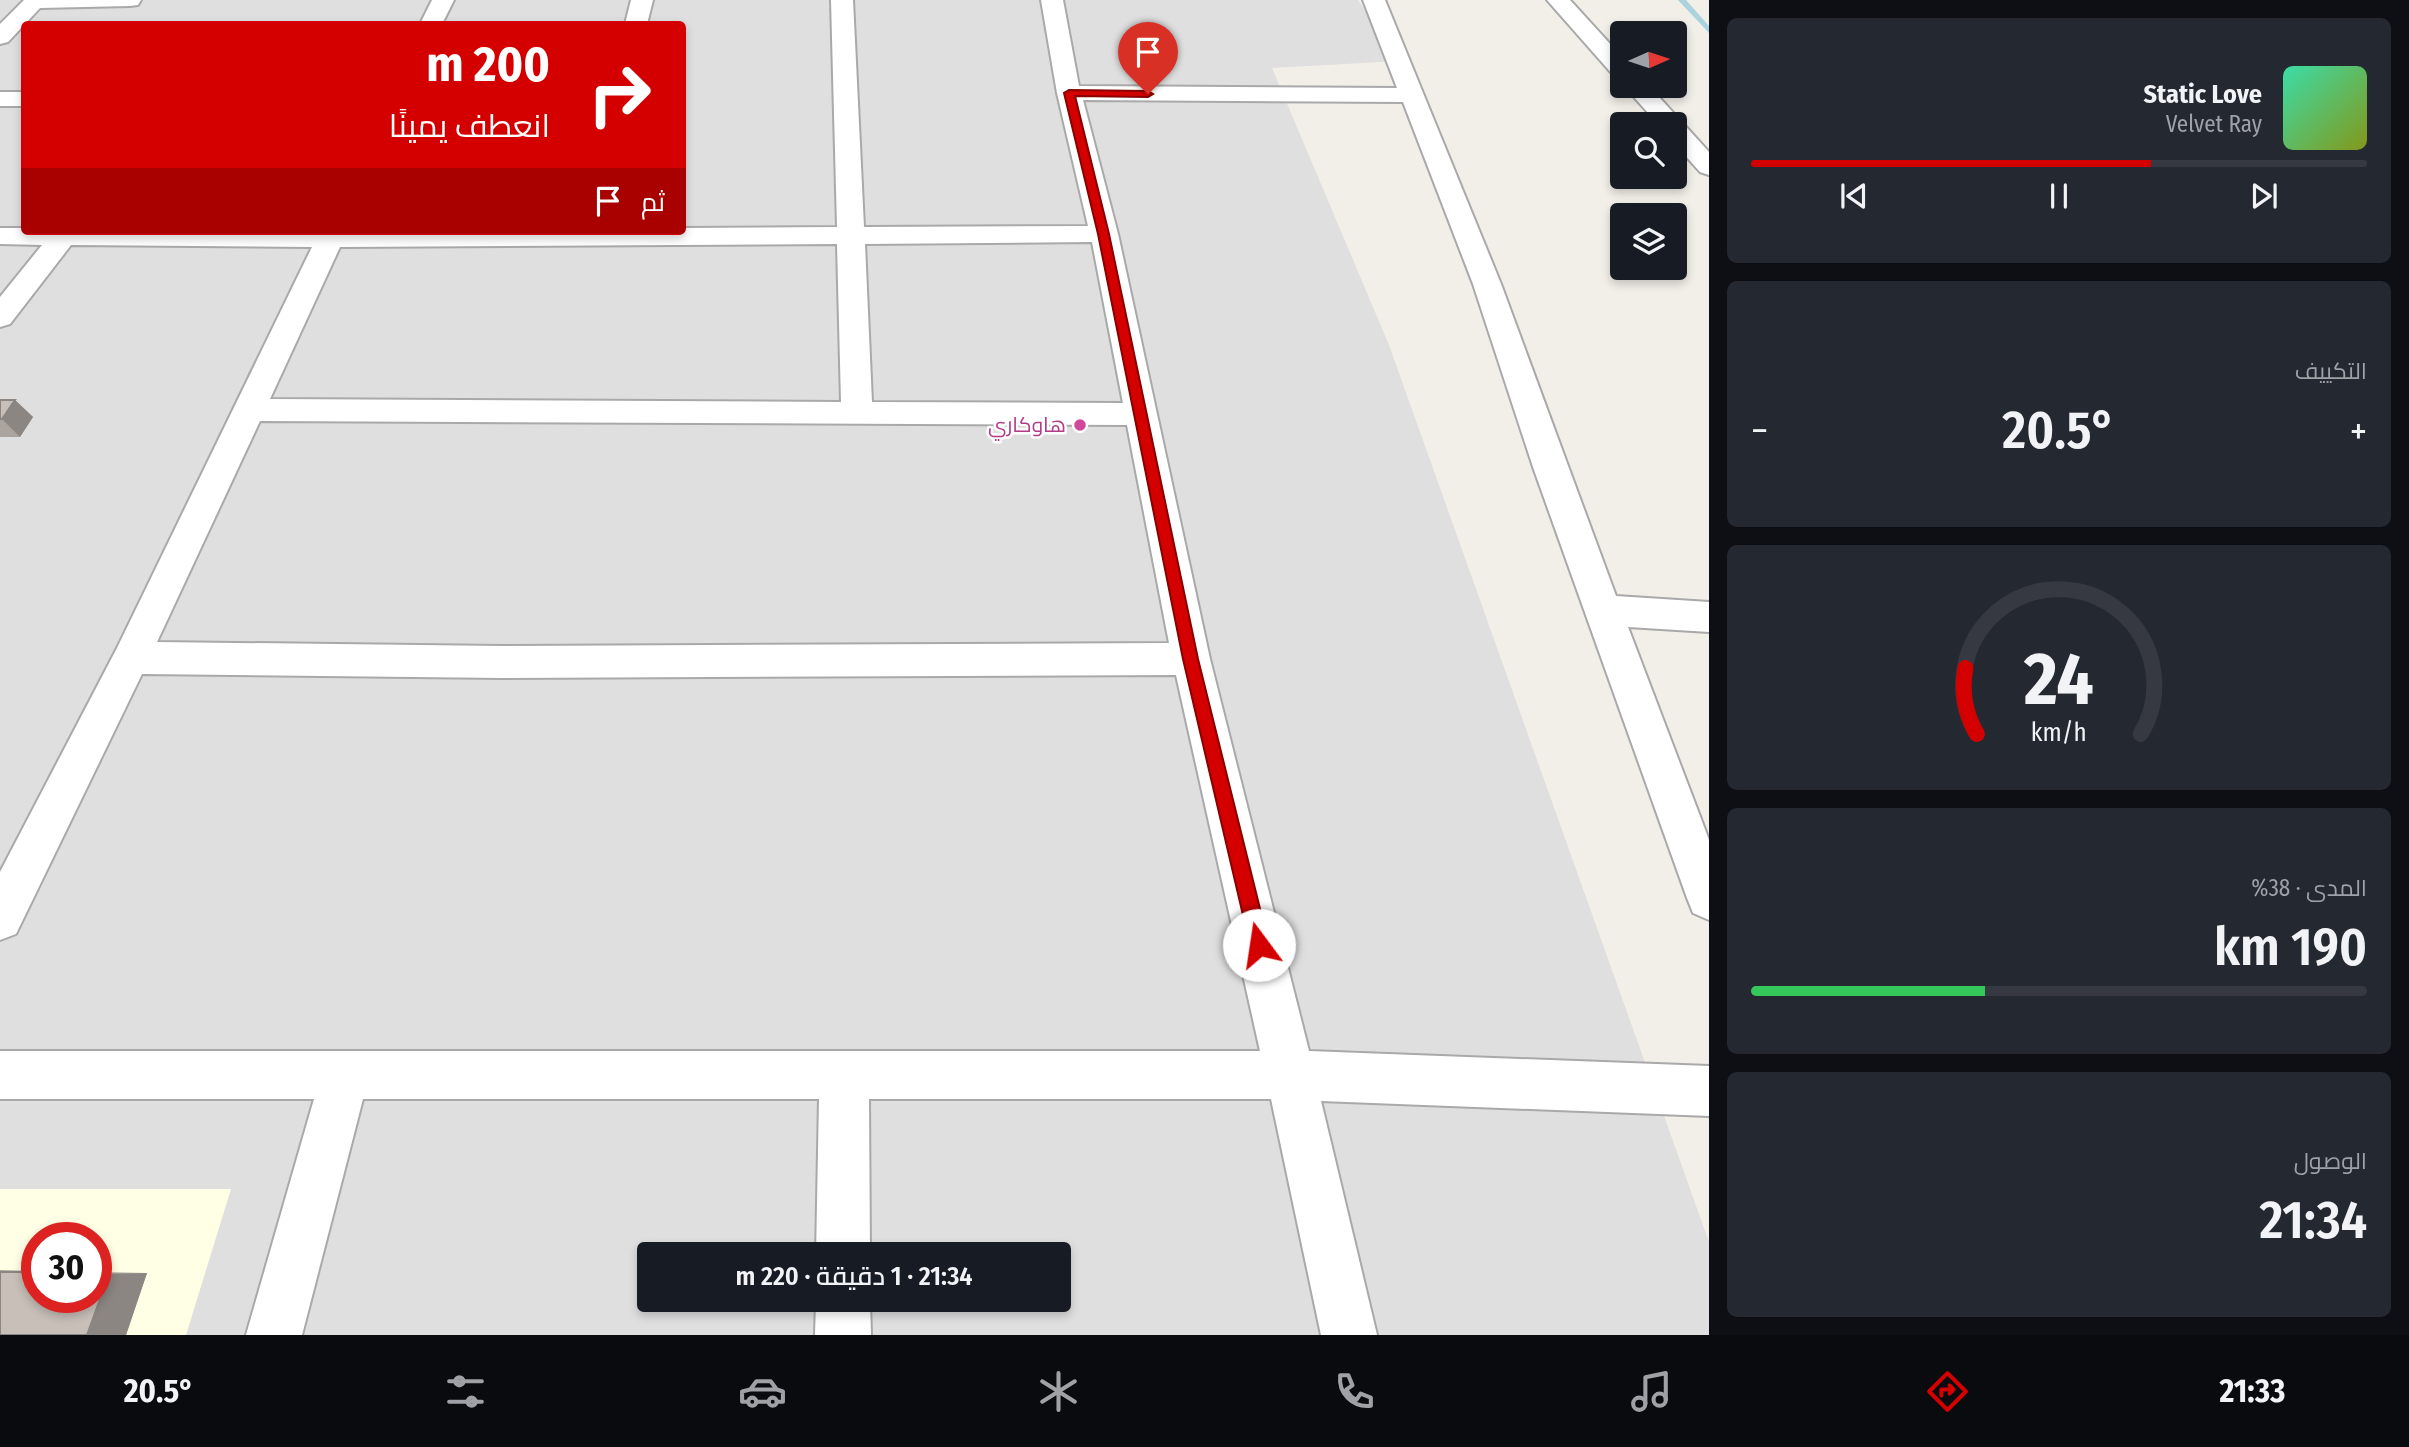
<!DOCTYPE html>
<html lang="ar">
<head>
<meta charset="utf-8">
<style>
  :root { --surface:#171b24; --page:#242831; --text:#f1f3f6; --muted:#9ea1a6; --line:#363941; --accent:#d40000 }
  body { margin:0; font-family:"Fira Sans Condensed",Cairo,sans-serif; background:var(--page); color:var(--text); direction:rtl; height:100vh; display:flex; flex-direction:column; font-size:26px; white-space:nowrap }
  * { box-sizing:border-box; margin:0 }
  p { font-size:23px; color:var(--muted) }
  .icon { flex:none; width:38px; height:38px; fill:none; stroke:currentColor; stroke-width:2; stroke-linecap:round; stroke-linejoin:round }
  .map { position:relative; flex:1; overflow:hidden; direction:ltr }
  .sheet { display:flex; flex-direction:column; gap:18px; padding:18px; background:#0d0f14; width:700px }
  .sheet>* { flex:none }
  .top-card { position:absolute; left:21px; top:21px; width:665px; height:214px; border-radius:7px; box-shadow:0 4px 10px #0003; direction:rtl; background:#d40000; color:#fff; overflow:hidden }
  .needle { width:46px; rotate:87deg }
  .tools { position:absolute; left:1610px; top:21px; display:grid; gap:14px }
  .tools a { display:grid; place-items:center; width:77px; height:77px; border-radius:7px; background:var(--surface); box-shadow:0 4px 10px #0003; font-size:35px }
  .speed { position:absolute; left:21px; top:1222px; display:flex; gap:14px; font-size:35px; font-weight:700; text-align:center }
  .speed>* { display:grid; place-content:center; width:91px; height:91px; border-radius:50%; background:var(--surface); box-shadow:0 4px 10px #0003; line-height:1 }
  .speed .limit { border:10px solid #d22; background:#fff; color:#111 }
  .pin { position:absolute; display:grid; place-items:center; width:60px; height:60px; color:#fff; margin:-72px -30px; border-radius:50% 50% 50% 0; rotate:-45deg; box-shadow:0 0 7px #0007 }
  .pin .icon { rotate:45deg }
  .me { position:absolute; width:77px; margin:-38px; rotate:346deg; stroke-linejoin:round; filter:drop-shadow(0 0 5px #0008) }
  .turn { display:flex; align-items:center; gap:24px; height:147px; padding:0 21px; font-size:32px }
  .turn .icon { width:91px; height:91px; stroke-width:2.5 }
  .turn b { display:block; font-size:49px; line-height:60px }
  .then { display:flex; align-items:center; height:66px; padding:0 21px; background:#0003; gap:14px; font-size:26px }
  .big { font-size:52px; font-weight:600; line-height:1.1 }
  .sheet .tile { flex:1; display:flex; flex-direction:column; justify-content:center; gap:10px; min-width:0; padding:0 24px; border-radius:10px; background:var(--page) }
  .sheet .dial { align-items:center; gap:0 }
  .dial svg { height:182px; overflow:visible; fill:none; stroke:var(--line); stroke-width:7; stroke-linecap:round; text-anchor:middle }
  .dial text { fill:var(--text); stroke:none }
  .song { display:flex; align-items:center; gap:21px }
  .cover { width:84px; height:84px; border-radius:10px; background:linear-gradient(135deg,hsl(160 70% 55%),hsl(70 70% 35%)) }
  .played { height:7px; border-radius:4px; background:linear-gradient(90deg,var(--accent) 65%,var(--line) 65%) }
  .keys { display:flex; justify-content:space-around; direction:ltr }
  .heat { display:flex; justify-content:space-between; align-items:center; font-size:38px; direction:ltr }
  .charge { height:10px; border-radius:5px; background:linear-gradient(90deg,#34c759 38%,var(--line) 0) }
  .trip { position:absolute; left:637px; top:1242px; width:434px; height:70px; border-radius:7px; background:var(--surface); box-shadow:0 4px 10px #0003; font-weight:600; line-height:70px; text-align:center; direction:rtl }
  .tabs { display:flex; height:112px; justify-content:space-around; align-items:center; background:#090b0e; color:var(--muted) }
  .tabs .icon { width:49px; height:49px }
  .tabs .current { color:var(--accent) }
  .tabs b { font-size:32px; color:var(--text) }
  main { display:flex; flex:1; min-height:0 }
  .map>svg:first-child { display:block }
  .residential { fill:#e0dfdf; fill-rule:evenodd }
  .education { fill:#ffffe5; fill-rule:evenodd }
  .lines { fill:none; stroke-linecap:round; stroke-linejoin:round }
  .stream { fill:#aad3df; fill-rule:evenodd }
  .minor-casing { stroke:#a9a9a9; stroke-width:4 }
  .minor { fill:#fff; fill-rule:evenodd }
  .wall { fill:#aba49e }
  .shaded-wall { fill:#8b8681 }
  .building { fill:#c7bfb8; stroke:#8b8681; stroke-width:2 }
  .route { fill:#d40000; stroke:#8a0000; stroke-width:2 }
  .hotel-dot { fill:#d1479c; stroke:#fff; stroke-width:2.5 }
  .labels { text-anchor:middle; stroke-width:5; stroke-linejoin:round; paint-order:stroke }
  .hotel-label { font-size:21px; fill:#b23c85; stroke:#fff; text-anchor:end }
</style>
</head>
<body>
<main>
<section class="sheet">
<div class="tile">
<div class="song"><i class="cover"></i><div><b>Static Love</b><p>Velvet Ray</p></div></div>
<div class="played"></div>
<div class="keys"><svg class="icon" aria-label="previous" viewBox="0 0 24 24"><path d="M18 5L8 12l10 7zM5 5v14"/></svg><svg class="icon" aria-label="pause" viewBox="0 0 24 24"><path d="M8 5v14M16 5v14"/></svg><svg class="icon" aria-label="next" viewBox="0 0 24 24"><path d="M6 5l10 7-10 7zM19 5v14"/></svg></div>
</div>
<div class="tile"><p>التكييف</p>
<div class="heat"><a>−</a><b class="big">20.5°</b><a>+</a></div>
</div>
<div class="tile dial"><svg viewBox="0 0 100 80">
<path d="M14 69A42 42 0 1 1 86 69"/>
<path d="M14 69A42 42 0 0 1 9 40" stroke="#d40000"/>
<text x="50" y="56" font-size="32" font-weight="700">24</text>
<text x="50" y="72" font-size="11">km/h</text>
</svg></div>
<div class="tile"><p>المدى · 38%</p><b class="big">190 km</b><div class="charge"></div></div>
<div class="tile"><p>الوصول</p><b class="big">21:34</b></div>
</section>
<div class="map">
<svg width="1709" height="1335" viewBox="0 0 1709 1335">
  <rect width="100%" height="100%" fill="#f2efe9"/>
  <path class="residential" d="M0,0H1358L1399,61L1272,68L1389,345L1709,1242V1335H0ZM24,24H682V231H24ZM37,1237H96V1297H37ZM649,1255H1059V1300H649Z"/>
  <path class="education" d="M0,1189H231L186,1335H0ZM37,1237H96V1297H37Z"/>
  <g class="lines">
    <path class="stream" d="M1678,0H1686L1709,26V33Z"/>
    <defs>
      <path id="minor" d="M24,0H141L138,5L130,6L40,8L8,42L0,44V24Z
        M432,0H454L442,24H420Z
        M631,0H653L647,24H625Z
        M831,0H853L864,227L1088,226L1057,93L1041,0H1063L1079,86L1397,88L1363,0H1385L1501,284L1616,596L1709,602V632L1628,627L1709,840V920L1693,913L1687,898L1533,467L1473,284L1403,102L1083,100L1118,234L1210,659L1309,1051L1709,1066V1116L1321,1101L1377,1335H1321L1271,1099H869L870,1255H816L819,1099H363L302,1335H246L314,1099H0V1051H1260L1176,675L502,678L142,674L16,934L0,940V872L117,648L312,247L71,245L10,324L0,327V297L42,245L0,244V228H24V231H682V228L837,227ZM1092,242L1123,403L872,402L865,244ZM837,244L841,402L270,399L340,247ZM260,421L1127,425L1169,643L502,646L157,642Z
        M1547,0H1570L1622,57V78L1614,76Z
        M1624,86H1649L1709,152V175L1700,172L1675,144V124H1658Z
        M0,92H24V106H0Z
        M816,1300H870L871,1335H815Z"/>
    </defs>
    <use href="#minor" class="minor-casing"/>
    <use href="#minor" class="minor"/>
  </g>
  <path class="wall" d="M0,400H15L33,417L20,437H0Z
    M0,1270L37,1271V1297H96V1272L147,1273L126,1335H0Z"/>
  <path class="shaded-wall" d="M15,400L33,417L20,437L2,419Z
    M147,1273L126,1335H87L109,1274Z"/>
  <path class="building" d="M0,400H15L2,419H0Z
    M0,1272H37V1297H96V1273L109,1274L87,1335H0Z"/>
  <path class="route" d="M1069,90L1148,91L1153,94L1148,97L1075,96L1109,234L1198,659L1269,945L1266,951L1259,954L1252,951L1250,945L1183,659L1098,234L1064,93Z"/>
  <circle class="hotel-dot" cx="1080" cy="425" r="7"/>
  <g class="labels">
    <g class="hotel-label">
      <text x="1066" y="432">هاوكاري</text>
    </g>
  </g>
</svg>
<div class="tools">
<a><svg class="needle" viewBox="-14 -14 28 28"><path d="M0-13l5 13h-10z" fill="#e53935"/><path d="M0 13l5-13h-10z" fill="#9ea1a6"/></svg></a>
<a><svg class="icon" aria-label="search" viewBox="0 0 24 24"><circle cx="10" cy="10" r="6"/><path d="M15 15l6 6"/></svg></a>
<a><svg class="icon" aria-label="layers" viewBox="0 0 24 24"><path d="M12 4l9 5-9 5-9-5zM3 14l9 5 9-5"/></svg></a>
</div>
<div class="speed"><div class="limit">30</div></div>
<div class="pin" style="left:1148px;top:94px;background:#d93025"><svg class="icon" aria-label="arrive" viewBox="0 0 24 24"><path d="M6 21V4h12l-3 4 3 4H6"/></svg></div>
<svg class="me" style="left:1259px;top:945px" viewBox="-20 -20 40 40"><circle r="19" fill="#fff"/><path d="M0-13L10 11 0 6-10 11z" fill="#d40000"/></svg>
<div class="trip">21:34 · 1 دقيقة · 220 m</div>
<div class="top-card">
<div class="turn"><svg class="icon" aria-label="right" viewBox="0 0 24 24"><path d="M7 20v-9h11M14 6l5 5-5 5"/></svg><div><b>200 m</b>انعطف يمينًا</div></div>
<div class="then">ثم<svg class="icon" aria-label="arrive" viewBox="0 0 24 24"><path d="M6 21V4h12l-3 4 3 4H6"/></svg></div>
</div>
</div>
</main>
<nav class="tabs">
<b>21:33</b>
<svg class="icon current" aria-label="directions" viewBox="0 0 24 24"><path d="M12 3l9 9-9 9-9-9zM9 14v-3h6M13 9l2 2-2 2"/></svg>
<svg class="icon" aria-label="music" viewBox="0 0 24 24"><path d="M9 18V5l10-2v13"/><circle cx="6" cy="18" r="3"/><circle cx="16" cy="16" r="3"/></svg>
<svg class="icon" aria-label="phone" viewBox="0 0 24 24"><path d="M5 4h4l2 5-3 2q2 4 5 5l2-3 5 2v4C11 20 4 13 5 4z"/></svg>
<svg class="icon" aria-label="climate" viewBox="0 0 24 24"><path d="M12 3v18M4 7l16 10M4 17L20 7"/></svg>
<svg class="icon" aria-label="car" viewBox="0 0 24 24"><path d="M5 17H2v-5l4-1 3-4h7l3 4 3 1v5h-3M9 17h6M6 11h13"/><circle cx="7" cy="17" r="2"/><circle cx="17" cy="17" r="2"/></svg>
<svg class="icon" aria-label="filters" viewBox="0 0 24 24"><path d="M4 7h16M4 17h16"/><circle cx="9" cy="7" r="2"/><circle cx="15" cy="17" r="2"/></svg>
<b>20.5°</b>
</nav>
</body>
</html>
